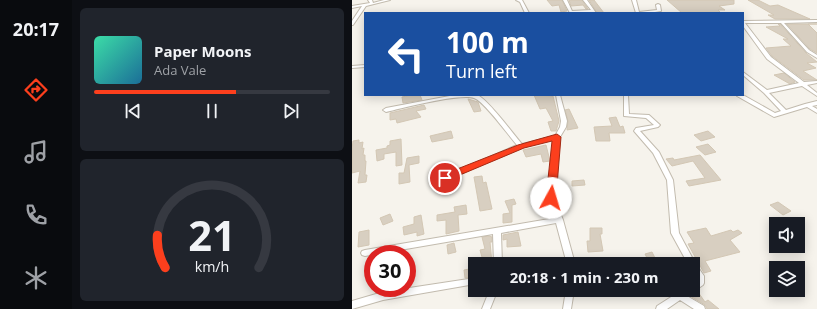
<!DOCTYPE html>
<html lang="en">
<head>
<meta charset="utf-8">
<style>
  :root { --surface:#171b24; --page:#20242c; --text:#f1f3f6; --muted:#9ea1a6; --line:#363941; --accent:#fc3f1d }
  body { margin:0; font-family:"Open Sans",sans-serif; background:var(--page); color:var(--text); height:100vh; display:flex; flex-direction:column; font-size:15px; white-space:nowrap }
  * { box-sizing:border-box; margin:0 }
  p { font-size:13px; color:var(--muted) }
  .icon { flex:none; width:22px; height:22px; fill:none; stroke:currentColor; stroke-width:2; stroke-linecap:round; stroke-linejoin:round }
  .map { position:relative; flex:1; overflow:hidden }
  .drawer { display:flex; flex-direction:column; gap:8px; padding:8px; background:#0d0f14; width:280px }
  .drawer>* { flex:none }
  .banner { position:absolute; left:12px; top:12px; width:380px; height:84px; border-radius:0px; box-shadow:0 2px 10px #0003; background:#1a4fa0; color:#fff; overflow:hidden }
  .buttons { position:absolute; left:417px; top:217px; display:grid; gap:8px }
  .buttons a { display:grid; place-items:center; width:36px; height:36px; border-radius:0px; background:var(--surface); box-shadow:0 2px 10px #0003; font-size:20px }
  .speed { position:absolute; left:12px; top:245px; display:flex; gap:8px; font-size:20px; font-weight:700; text-align:center }
  .speed>* { display:grid; place-content:center; width:52px; height:52px; border-radius:50%; background:var(--surface); box-shadow:0 2px 10px #0003; line-height:1 }
  .speed .limit { border:6px solid #d22; background:#fff; color:#111 }
  .pin { position:absolute; display:grid; place-items:center; width:34px; height:34px; color:#fff; margin:-17px; border:2px solid #fff; border-radius:50%; box-shadow:0 1px 4px #0007 }
  .me { position:absolute; width:44px; margin:-22px; rotate:6deg; stroke-linejoin:round; filter:drop-shadow(0 0 3px #0008) }
  .turn { display:flex; align-items:center; gap:14px; height:84px; padding:0 16px; font-size:18px }
  .turn .icon { width:52px; height:52px; stroke-width:2.5 }
  .turn b { display:block; font-size:28px; line-height:34px }
  .drawer .tile { flex:1; display:flex; flex-direction:column; justify-content:center; gap:6px; min-width:0; padding:0 14px; border-radius:6px; background:var(--page) }
  .drawer .dial { align-items:center; gap:0 }
  .dial svg { height:104px; overflow:visible; fill:none; stroke:var(--line); stroke-width:7; stroke-linecap:round; text-anchor:middle }
  .dial text { fill:var(--text); stroke:none }
  .song { display:flex; align-items:center; gap:12px }
  .cover { width:48px; height:48px; border-radius:6px; background:linear-gradient(135deg,hsl(160 70% 55%),hsl(200 70% 35%)) }
  .played { height:4px; border-radius:2px; background:linear-gradient(90deg,var(--accent) 60%,var(--line) 60%) }
  .keys { display:flex; justify-content:space-around; direction:ltr }
  .trip { position:absolute; left:116px; top:257px; width:232px; height:40px; border-radius:0px; background:var(--surface); box-shadow:0 2px 10px #0003; font-weight:700; line-height:40px; text-align:center }
  main { display:flex; flex:1; min-height:0 }
  .tab-bar { display:flex; flex-direction:column; width:72px; justify-content:space-around; align-items:center; background:#090b0e; color:var(--muted) }
  .tab-bar .icon { width:28px; height:28px }
  .tab-bar .current { color:var(--accent) }
  .tab-bar b { font-size:18px; color:var(--text) }
  .map>svg:first-child { display:block }
  .building { fill:#d8cfc1; stroke:#d3c7b4 }
  .lines { fill:none; stroke-linecap:round; stroke-linejoin:round }
  .minor-casing { stroke:#c2bbae; stroke-width:2 }
  .minor { fill:#fff; fill-rule:evenodd }
  .route { fill:#fc3f1d; stroke:#a42913 }
</style>
</head>
<body>
<main>
<nav class="tab-bar">
<b>20:17</b>
<svg class="icon current" aria-label="directions" viewBox="0 0 24 24"><path d="M12 3l9 9-9 9-9-9zM9 14v-3h6M13 9l2 2-2 2"/></svg>
<svg class="icon" aria-label="music" viewBox="0 0 24 24"><path d="M9 18V5l10-2v13"/><circle cx="6" cy="18" r="3"/><circle cx="16" cy="16" r="3"/></svg>
<svg class="icon" aria-label="phone" viewBox="0 0 24 24"><path d="M5 4h4l2 5-3 2q2 4 5 5l2-3 5 2v4C11 20 4 13 5 4z"/></svg>
<svg class="icon" aria-label="climate" viewBox="0 0 24 24"><path d="M12 3v18M4 7l16 10M4 17L20 7"/></svg>
</nav>
<section class="drawer">
<div class="tile">
<div class="song"><i class="cover"></i><div><b>Paper Moons</b><p>Ada Vale</p></div></div>
<div class="played"></div>
<div class="keys"><svg class="icon" aria-label="previous" viewBox="0 0 24 24"><path d="M18 5L8 12l10 7zM5 5v14"/></svg><svg class="icon" aria-label="pause" viewBox="0 0 24 24"><path d="M8 5v14M16 5v14"/></svg><svg class="icon" aria-label="next" viewBox="0 0 24 24"><path d="M6 5l10 7-10 7zM19 5v14"/></svg></div>
</div>
<div class="tile dial"><svg viewBox="0 0 100 80">
<path d="M14 69A42 42 0 1 1 86 69"/>
<path d="M14 69A42 42 0 0 1 8 44" stroke="#fc3f1d"/>
<text x="50" y="56" font-size="32" font-weight="700">21</text>
<text x="50" y="72" font-size="11">km/h</text>
</svg></div>
</section>
<div class="map">
<svg width="465" height="309" viewBox="0 0 465 309">
  <rect width="100%" height="100%" fill="#f6f3ec"/>
  <path class="building" d="M195,0H210L215,11L209,12L207,5L200,6Z
    M217,0H230L236,9H234L231,5L219,6Z
    M237,0H242L252,13H245Z
    M315,0H382V4L367,6L373,10H366L369,13H330Z
    M396,0H406L418,6L426,5L458,19H423L416,15H422Z
    M426,24H428L454,53L465,62L455,63L464,68L451,71L465,80H452L420,56L414,48L439,46L431,39H436L414,27L428,26Z
    M435,24H465H456L465,33V53L458,49Z
    M432,73L443,82L438,84L422,75Z
    M59,95H68L70,100L51,103L50,97Z
    M182,95L201,96L207,121L204,131H199L196,122L201,121L194,108L188,109Z
    M116,99L126,102L129,111L122,112Z
    M72,105L74,109L64,111L69,117L45,123L44,119L38,120V113Z
    M217,109L226,128L215,130L216,121L213,110Z
    M264,117L268,127L271,126L273,133H257L258,141H244L242,127L260,126L257,118Z
    M99,131L101,138L80,142L78,136Z
    M356,131L363,137L349,141L342,135Z
    M49,139L50,165L44,166V152L32,154V159L25,161L24,150L35,148V146L38,145V141Z
    M7,140V143L11,142L10,149L12,148L11,155H13V161H14L13,175H15L14,182L6,183L8,171L0,173V149L1,141Z
    M356,144L364,152L353,155L344,147Z
    M194,145L198,161L191,162L189,154L174,157L171,150Z
    M348,155L369,180L337,186L334,181L353,178L341,161L320,166L314,159L321,158L322,160Z
    M67,156V163L57,165L58,182L47,184V173H52L55,158Z
    M130,176L131,183L134,182L140,209L128,211L122,177Z
    M232,180L233,185L220,186V181Z
    M162,199L164,204L160,205V222L151,223V214L158,213L153,201Z
    M426,202L439,211L431,215L418,205Z
    M114,205L115,214L106,215L107,231L94,234V220L85,221V215L103,212L102,207Z
    M38,214L41,221L31,225L28,218Z
    M69,215L72,234L65,236V232L52,235L51,227L62,224V217Z
    M238,228H250V234H248L251,251L236,252L235,241H238Z
    M354,228L359,236L379,230L381,232L386,230L390,233L378,240L388,252L353,261L359,271L352,273L336,244L342,243L335,232Z
    M17,230V245L6,247L7,232Z
    M166,232L169,246L155,247V239L151,240V235Z
    M137,236L140,237V242H138L140,264H132L128,250L133,249L130,237Z
    M102,243L104,252L96,254L95,245Z
    M300,252L306,264H298L293,254Z
    M123,268V276L113,278L112,270Z
    M346,292L353,302L356,300L367,309H355L353,305L338,296Z"/>
  <g class="lines">
    <defs>
      <path id="minor" d="M16,0H20L21,3L32,0H38L14,6L1,25H0V21L10,6L0,8V6L18,3Z
        M164,0H170L177,13H173L168,2Z
        M211,0H215L220,11L239,10L231,0H235L244,13H240V12L218,13Z
        M280,0H284L287,12L305,10L304,5L306,4L308,5L309,11L297,13H284Z
        M465,20V22L432,23L457,50L465,55V58L455,52L429,23H393L419,57L452,82L465,81V83L455,85L465,93V96L450,86L417,93L434,110L453,104L465,101V105L460,106L465,109V113L455,107L422,117L385,96V95H391L423,113L429,111L412,93L391,75V72L415,90L447,83L415,59L391,26V21Z
        M13,65V67L0,68V66Z
        M103,95C109,95 120,93 125,95C135,98 162,135 170,144L203,136L208,127L209,121L204,95H208L215,121L214,127L208,137L202,198L211,220L223,264H215L204,223L149,233L150,264H142L141,234L13,256L10,255L9,253L10,251L13,250L203,218L196,198L202,139L171,147L93,180L90,178L91,177L165,145C157,136 132,101 122,98C109,93 50,108 34,112L31,110L34,108Z
        M272,95H276L277,114L297,115L308,125L306,127L288,131L307,152L321,180L327,233L343,263L352,276V283L351,285L335,296L352,306L353,309H342L328,300L315,309H304L305,306L330,290H341V283L344,281V276L341,272V264H336L319,233L315,180L301,153L282,131L284,128L302,125L294,118L272,116Z
        M123,278V284L31,300L0,309V301L31,292Z
        M136,290H144V294L138,309H130L136,294Z
        M214,290H222L219,309H211Z"/>
    </defs>
    <use href="#minor" class="minor-casing"/>
    <use href="#minor" class="minor"/>
  </g>
  <path class="route" d="M205,134L209,137L204,198L203,200H195L194,198L200,141L172,148L96,180L93,181L88,178L90,175L166,145Z"/>
</svg>
<div class="buttons">
<a><svg class="icon" aria-label="sound" viewBox="0 0 24 24"><path d="M4 9h4l5-4v14l-5-4H4zM17 9q2 3 0 6"/></svg></a>
<a><svg class="icon" aria-label="layers" viewBox="0 0 24 24"><path d="M12 4l9 5-9 5-9-5zM3 14l9 5 9-5"/></svg></a>
</div>
<div class="speed"><div class="limit">30</div></div>
<div class="pin" style="left:93px;top:178px;background:#d93025"><svg class="icon" aria-label="arrive" viewBox="0 0 24 24"><path d="M6 21V4h12l-3 4 3 4H6"/></svg></div>
<svg class="me" style="left:199px;top:198px" viewBox="-20 -20 40 40"><circle r="19" fill="#fff"/><path d="M0-13L10 11 0 6-10 11z" fill="#fc3f1d"/></svg>
<div class="trip">20:18 · 1 min · 230 m</div>
<div class="banner">
<div class="turn"><svg class="icon" aria-label="left" viewBox="0 0 24 24"><path d="M17 20v-9H6M10 6l-5 5 5 5"/></svg><div><b>100 m</b>Turn left</div></div>
</div>
</div>
</main>
</body>
</html>
